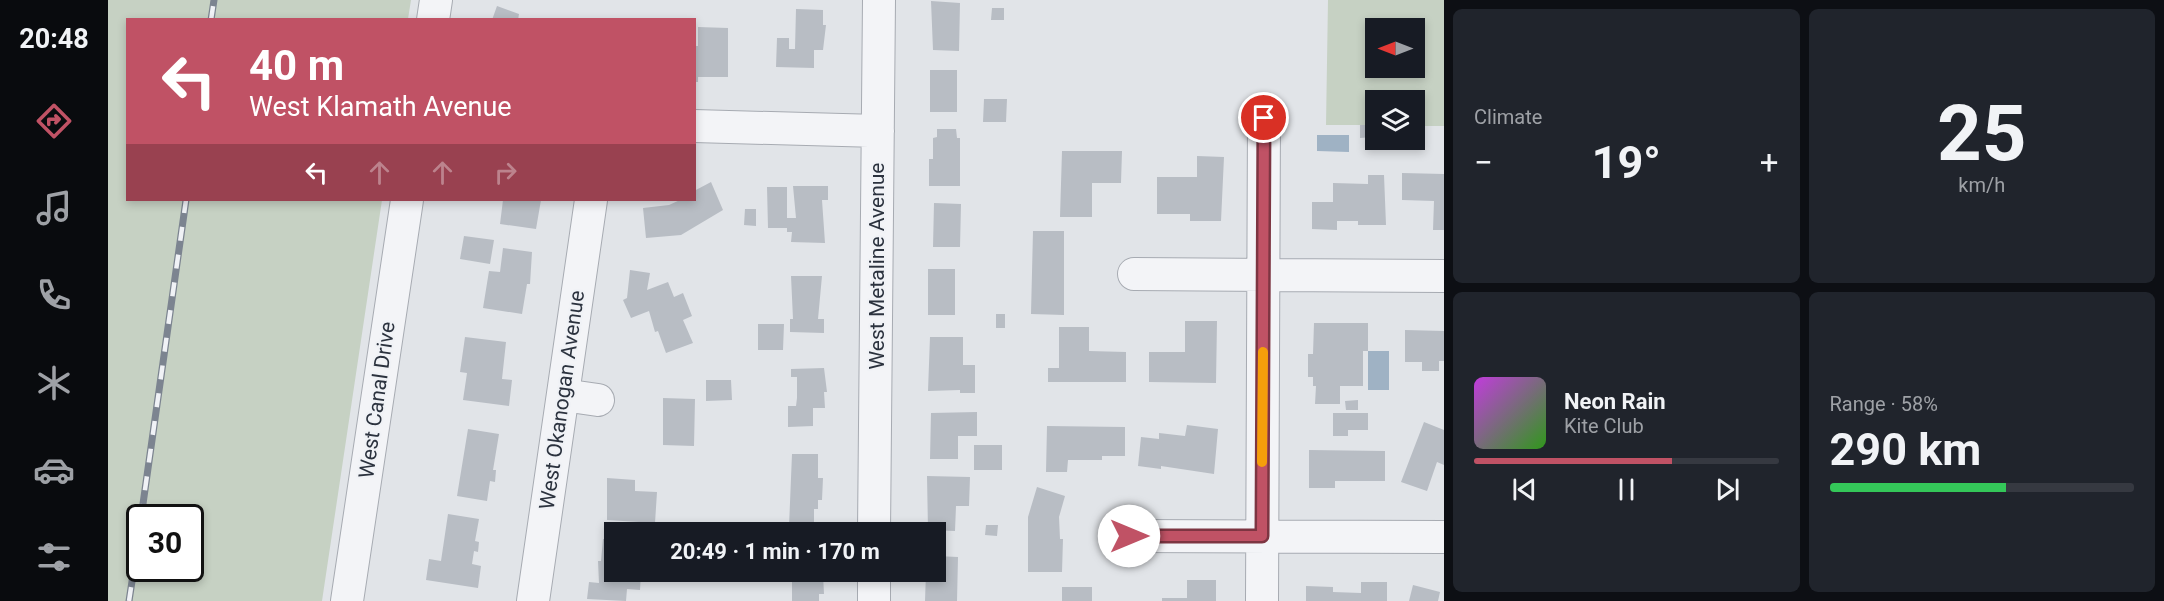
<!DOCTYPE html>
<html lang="en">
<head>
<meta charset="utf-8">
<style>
  :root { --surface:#171b24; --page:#20242c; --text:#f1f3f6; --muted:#9ea1a6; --line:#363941; --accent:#c05265 }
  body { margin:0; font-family:Roboto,sans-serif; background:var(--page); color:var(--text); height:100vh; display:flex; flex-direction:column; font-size:22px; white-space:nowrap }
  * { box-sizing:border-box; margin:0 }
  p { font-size:20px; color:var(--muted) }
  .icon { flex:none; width:33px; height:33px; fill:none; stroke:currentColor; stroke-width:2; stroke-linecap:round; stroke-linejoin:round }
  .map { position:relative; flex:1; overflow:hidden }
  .sheet { display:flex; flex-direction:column; gap:9px; padding:9px; background:#0d0f14; width:720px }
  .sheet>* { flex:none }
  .top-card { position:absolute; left:18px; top:18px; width:570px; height:183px; border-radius:0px; box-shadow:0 3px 9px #0003; background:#c05265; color:#fff; overflow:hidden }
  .needle { width:39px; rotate:270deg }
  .buttons { position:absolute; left:1257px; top:18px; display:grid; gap:12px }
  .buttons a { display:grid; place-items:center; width:60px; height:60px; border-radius:0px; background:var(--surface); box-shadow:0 3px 9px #0003; font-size:30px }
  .speed { position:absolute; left:18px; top:504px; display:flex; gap:12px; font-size:30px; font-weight:700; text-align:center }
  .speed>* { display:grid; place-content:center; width:78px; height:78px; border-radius:50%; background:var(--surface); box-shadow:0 3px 9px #0003; line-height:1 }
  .speed .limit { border:3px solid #111; border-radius:9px; background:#fff; color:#111 }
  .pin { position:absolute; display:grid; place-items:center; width:51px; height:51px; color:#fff; margin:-26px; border:3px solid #fff; border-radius:50%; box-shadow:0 2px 6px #0007 }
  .me { position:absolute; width:66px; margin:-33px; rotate:90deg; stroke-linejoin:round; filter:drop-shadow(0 0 4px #0008) }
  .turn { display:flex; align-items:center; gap:21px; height:126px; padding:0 24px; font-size:27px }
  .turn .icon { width:78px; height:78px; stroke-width:2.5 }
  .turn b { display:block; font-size:42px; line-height:51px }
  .lanes { display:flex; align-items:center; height:57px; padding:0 24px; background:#0003; justify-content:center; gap:30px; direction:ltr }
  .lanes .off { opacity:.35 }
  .big { font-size:45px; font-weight:700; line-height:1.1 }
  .sheet .tile { flex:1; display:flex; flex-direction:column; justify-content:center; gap:9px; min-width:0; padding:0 21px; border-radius:9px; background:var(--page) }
  .sheet .dial { align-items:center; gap:0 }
  .dial b { font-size:78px; line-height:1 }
  .song { display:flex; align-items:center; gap:18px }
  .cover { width:72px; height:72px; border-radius:9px; background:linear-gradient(135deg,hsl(290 70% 55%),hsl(110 70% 35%)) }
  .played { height:6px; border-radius:3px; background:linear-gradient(90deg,var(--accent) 65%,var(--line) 65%) }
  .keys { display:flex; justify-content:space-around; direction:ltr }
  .heat { display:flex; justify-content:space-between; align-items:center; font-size:33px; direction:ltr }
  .charge { height:9px; border-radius:4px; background:linear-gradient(90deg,#34c759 58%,var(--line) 0) }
  .sheet .tiles { flex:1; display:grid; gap:9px; grid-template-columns:repeat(2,1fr) }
  .trip { position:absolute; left:496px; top:522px; width:342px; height:60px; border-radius:0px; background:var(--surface); box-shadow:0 3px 9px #0003; font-weight:700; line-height:60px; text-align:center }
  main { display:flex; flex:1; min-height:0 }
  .dock { display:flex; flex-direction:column; width:108px; justify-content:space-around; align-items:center; background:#090b0e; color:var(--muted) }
  .dock .icon { width:42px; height:42px }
  .dock .on { color:var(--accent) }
  .dock b { font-size:27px; color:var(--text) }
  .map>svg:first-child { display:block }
  .green { fill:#c6d1c3; fill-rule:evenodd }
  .water { fill:#9fb2c4 }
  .building { fill:#b8bdc4 }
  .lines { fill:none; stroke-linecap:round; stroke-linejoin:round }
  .minor-casing { stroke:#a7abb2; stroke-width:34 }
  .minor { stroke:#f3f4f7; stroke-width:32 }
  .rail-casing { stroke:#7c8490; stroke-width:7 }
  .rail { stroke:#f0f2f6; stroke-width:4.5; stroke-dasharray:14; stroke-linecap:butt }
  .route-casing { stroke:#7d3542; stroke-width:15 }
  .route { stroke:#c05265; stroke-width:10 }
  .slow { stroke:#f59e0b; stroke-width:10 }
  .labels { text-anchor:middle; stroke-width:4.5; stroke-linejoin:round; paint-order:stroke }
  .street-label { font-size:21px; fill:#2b323e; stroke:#f0f2f6 }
</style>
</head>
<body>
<main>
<nav class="dock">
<b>20:48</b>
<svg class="icon on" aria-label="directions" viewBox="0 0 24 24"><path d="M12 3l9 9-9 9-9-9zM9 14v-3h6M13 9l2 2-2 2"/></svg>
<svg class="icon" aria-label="music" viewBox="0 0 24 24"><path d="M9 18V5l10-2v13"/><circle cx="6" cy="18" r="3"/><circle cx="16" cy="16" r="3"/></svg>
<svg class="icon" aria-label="phone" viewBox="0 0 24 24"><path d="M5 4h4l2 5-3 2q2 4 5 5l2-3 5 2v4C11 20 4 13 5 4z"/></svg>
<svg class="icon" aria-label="climate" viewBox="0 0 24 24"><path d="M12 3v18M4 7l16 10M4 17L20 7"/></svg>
<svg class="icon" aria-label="car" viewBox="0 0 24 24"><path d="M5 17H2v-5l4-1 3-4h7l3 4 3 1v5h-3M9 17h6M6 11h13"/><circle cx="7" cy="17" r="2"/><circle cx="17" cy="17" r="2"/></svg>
<svg class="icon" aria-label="filters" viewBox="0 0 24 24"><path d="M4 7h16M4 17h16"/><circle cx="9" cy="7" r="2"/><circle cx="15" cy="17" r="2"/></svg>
</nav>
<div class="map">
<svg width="1336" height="601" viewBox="0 0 1336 601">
  <rect width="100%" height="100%" fill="#e1e4e8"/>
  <path class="green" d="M0,0H303L300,19L20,20V200H274L214,601H0ZM32,518H82V568H32Z
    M1220,0H1336V126H1307L1306,100H1268L1267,125H1218ZM1268,28H1306V68H1268Z"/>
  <path class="water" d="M1209,135H1241V152L1209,151Z
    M1260,351H1281V390H1260Z"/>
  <path class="building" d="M823,1L852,3L851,51L825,50Z
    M389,6L411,14L410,20H384Z
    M884,8H896V20H883Z
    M688,9L715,10V25H718L715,50H706V68L668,67L669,38H681V49H687Z
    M590,27L620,28V77H590V82H586V46H590Z
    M822,70H849V112H822Z
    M876,99H899L898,122H875Z
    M1252,125H1265V137L1252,138Z
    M829,129H848L849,138H852V186H821V159H825V138L829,137Z
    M954,151H1014L1013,183H984V217H952Z
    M1089,156L1116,157L1113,221H1082V214H1049V177H1089Z
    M1294,173L1336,174V230H1325L1326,201L1294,200Z
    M1260,175H1276L1278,225H1250V221H1229V230L1204,229V202H1225V183L1260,184Z
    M603,182L615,210L573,235L538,238L535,208L561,205L572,200H586V191Z
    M685,186H720V200H714L717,243L683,242L684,232H679V228H660L659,187H679V218H688Z
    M395,200H433L428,229L392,224Z
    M826,203L853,204L852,247H825Z
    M637,209H648V226L636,225Z
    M925,231H956V315L923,314Z
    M356,236L386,240L382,264L352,259Z
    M395,248L424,252L422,284H419L414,314L375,308L381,271L392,272Z
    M820,269H847V315H820Z
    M522,270L542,273L539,290L560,282L566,297L575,293L584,316L575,320L585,343L558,353L550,331L547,332L541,311L523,318L515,300L519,298Z
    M683,276H714L710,319H716V333L682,332V319H685Z
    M888,314H897V328H888Z
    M1077,321H1109L1108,383L1041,382V352H1077Z
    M1206,323H1260V351H1255V386H1232V404H1207L1208,386H1205V377H1200V354H1205Z
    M650,324H676L675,350H650Z
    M951,327H981V351L1018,352V382H940V368H951Z
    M1297,330L1336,331V361H1331V371H1314V362H1297Z
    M357,337L398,342L394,379L404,380L401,406L355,400L359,373L352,372Z
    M822,337H855V365H867V393H852V390L820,391Z
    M716,368L719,392H716L717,408H705V426L680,427V406H688L689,398V377H683V369Z
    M598,380H623L624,400L598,401Z
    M555,398L587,399L586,446L555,445Z
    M1250,400V410H1238L1237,401Z
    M869,412V436H850V459H822L823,413Z
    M1225,413H1260V430H1240V436H1225Z
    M1316,422L1336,430V465L1329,462L1319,491L1293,482Z
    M1079,425L1110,429L1106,474L1053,466V469L1030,466L1033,437L1051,439V433L1077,436Z
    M939,426L1017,427V456H994V460H960L959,472H938Z
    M360,429L391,434L385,470H388L387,482L382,481L379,501L349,496Z
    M866,445H894V470H866Z
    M1201,450L1277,451V481H1227V488H1201Z
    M684,454H710V478H715L714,500H710V509H706V528L681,527Z
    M819,476L862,477L861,506H848L847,531L820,530Z
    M499,478L527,480V491L549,492L547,523L499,520Z
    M929,487L957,496L951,517L952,539H955L954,572H920V517Z
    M340,514L371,519L367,541L371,542L370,552L366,551L364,564L373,566L370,588L318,580L321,559L333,561Z
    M878,525H890L889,536L877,535Z
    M495,539L507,540V572H533L532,590L519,589L518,601L479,599L481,582L491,583L490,561H493Z
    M828,556L850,557L849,601H817L818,572H828Z
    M677,572L715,574L716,594H711V601H684V581H677Z
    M1079,580H1108V601H1054V598H1079Z
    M1253,582H1279V601H1198V586L1225,587V592L1253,593Z
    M1305,585L1332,592L1330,601H1301Z
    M954,587H984V601H954Z"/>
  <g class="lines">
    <defs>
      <path id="minor" d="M325,20L328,0
        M586,126L770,131
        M1026,274L1336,276
        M455,395L490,400
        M766,532L771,0
        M1021,536L1336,537
        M239,601L299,200
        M425,601L483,200
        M766,601V572
        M1154,601L1156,118"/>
    </defs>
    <use href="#minor" class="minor-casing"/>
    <use href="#minor" class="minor"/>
    <defs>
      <path id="rail" d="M103,20L106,0
        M33,518L78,200
        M21,601L32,529"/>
    </defs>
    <use href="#rail" class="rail-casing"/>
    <use href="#rail" class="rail"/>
  </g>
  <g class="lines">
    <defs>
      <path id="route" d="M1021,536H1154L1156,118"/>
    </defs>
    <use href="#route" class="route-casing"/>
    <use href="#route" class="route"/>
    <path class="slow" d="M1154,462L1155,352"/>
  </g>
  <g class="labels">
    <g class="street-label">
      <text transform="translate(769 266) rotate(-90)" y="7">West Metaline Avenue</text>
      <text transform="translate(269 400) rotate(-82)" y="7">West Canal Drive</text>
      <text transform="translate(454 400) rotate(-82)" y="7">West Okanogan Avenue</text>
    </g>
  </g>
</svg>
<div class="buttons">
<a><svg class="needle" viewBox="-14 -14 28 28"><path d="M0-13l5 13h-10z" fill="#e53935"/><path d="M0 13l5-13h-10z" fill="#9ea1a6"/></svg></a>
<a><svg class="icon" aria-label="layers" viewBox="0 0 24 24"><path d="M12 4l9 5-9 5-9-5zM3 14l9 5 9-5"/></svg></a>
</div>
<div class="speed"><div class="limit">30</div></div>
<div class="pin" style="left:1156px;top:118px;background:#d93025"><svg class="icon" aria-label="arrive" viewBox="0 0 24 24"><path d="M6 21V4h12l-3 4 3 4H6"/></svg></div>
<svg class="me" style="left:1021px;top:536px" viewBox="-20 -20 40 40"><circle r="19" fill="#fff"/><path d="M0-13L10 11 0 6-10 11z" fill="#c05265"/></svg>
<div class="trip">20:49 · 1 min · 170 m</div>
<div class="top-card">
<div class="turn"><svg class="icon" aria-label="left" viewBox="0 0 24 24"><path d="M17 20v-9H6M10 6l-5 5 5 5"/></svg><div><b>40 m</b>West Klamath Avenue</div></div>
<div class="lanes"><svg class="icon" aria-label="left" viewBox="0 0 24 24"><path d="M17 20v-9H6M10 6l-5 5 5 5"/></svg><svg class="icon off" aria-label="ahead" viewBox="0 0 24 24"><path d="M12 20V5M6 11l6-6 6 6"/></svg><svg class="icon off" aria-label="ahead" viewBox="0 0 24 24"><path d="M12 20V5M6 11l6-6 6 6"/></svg><svg class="icon off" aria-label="right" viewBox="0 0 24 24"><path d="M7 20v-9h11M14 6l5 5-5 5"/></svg></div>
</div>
</div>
<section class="sheet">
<div class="tiles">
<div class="tile"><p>Climate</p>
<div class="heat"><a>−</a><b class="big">19°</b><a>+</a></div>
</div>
<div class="tile dial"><b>25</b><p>km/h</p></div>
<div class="tile">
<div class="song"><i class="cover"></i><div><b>Neon Rain</b><p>Kite Club</p></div></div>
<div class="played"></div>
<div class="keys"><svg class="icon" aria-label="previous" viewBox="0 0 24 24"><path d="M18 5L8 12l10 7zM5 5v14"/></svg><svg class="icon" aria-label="pause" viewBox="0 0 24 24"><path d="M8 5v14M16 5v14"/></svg><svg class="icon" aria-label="next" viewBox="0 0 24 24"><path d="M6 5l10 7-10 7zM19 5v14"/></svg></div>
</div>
<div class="tile"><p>Range · 58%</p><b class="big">290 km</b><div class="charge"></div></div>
</div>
</section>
</main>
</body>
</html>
